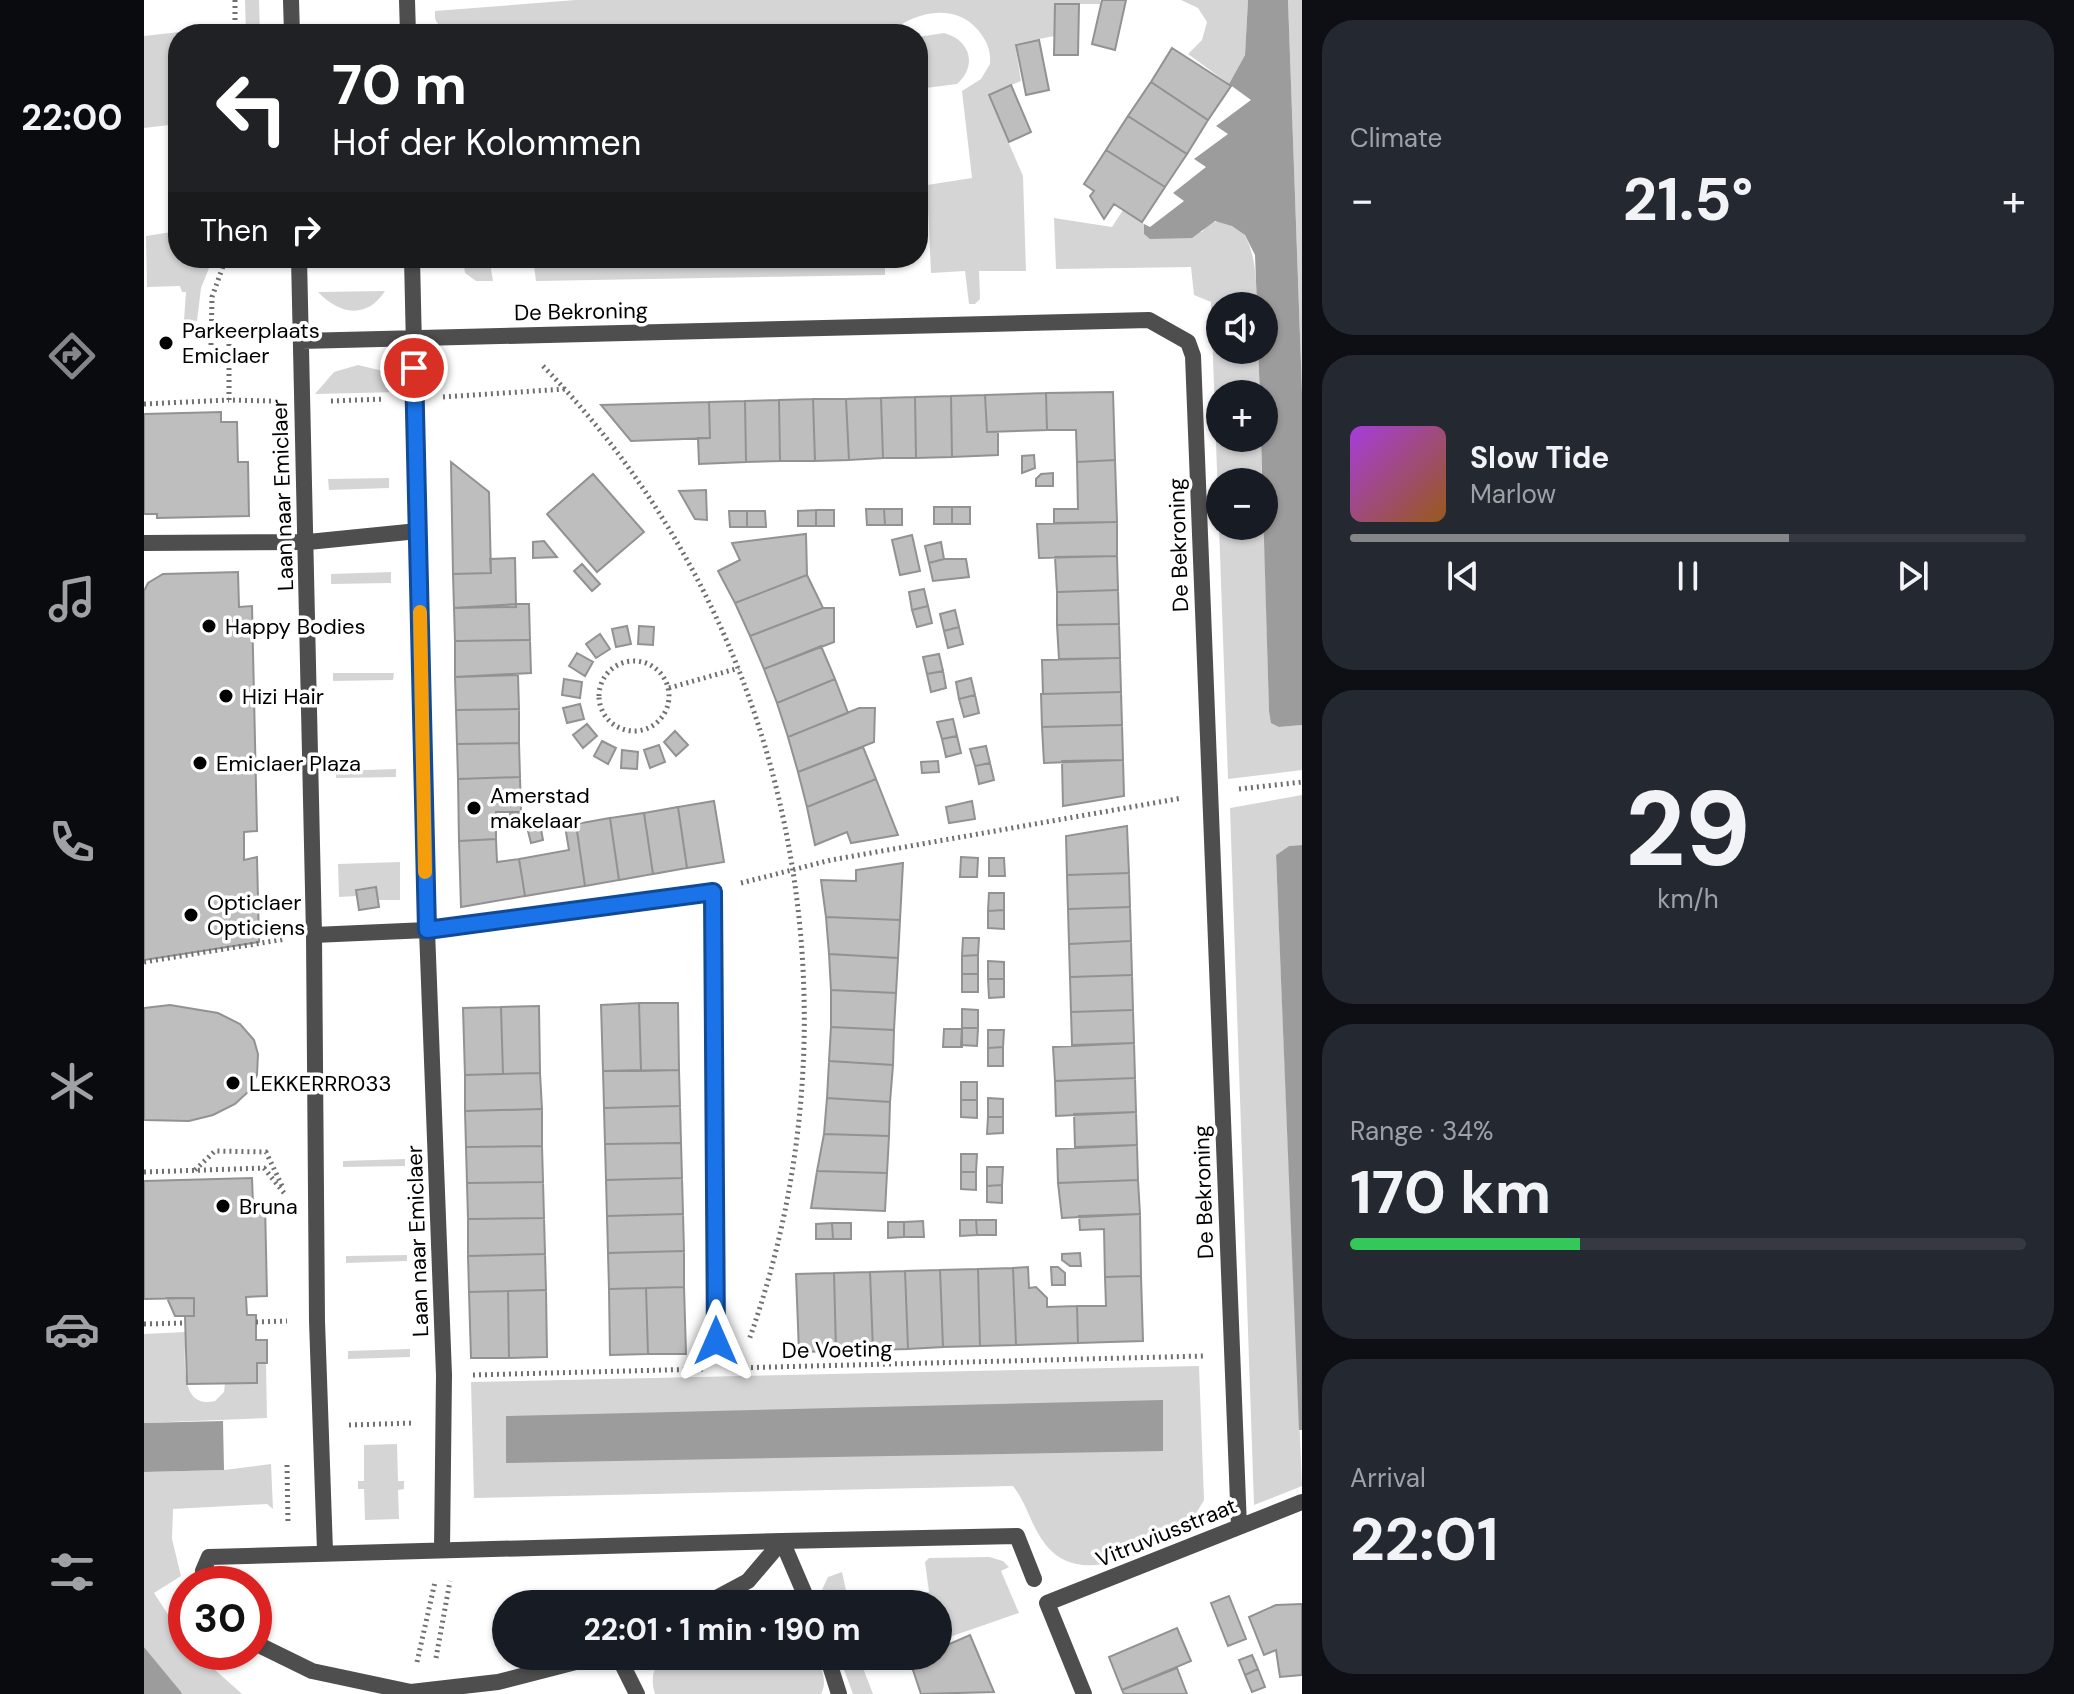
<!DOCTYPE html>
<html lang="en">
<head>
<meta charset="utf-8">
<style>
  :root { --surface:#171b24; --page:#242831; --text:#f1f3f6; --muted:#9ea1a6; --line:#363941; --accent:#858687 }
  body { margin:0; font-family:"DM Sans",sans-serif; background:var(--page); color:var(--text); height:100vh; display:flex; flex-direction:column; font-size:30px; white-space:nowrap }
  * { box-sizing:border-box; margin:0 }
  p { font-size:26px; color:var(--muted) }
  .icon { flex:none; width:44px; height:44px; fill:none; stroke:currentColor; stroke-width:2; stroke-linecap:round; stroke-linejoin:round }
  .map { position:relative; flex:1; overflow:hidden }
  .panel { display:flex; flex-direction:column; gap:20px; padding:20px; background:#0d0f14; width:772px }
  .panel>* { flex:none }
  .banner { position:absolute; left:24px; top:24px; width:760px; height:244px; border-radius:32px; box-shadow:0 2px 6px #0004; background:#202124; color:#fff; overflow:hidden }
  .tools { position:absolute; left:1062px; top:292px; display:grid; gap:16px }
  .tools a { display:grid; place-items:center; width:72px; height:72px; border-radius:50%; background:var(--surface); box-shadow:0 2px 6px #0004; font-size:40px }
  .speed { position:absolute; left:24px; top:1566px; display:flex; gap:16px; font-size:40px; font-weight:700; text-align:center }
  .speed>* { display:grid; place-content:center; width:104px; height:104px; border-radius:50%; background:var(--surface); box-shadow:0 2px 6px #0004; line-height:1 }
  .speed .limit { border:12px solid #d22; background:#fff; color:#111 }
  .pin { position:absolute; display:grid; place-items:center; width:68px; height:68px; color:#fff; margin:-34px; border:4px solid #fff; border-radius:50%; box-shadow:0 2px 8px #0007 }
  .me { position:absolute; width:88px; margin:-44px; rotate:0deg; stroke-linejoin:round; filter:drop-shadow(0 0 6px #0008) }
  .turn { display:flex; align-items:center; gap:28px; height:168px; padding:0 32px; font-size:36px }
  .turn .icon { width:104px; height:104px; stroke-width:2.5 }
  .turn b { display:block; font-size:56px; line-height:68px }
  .then { display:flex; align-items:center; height:76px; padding:0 32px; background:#0003; gap:16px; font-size:30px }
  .big { font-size:60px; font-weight:700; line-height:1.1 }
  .panel .card { flex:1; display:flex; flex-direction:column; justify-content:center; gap:12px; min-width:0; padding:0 28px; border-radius:32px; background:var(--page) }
  .panel .dial { align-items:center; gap:0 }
  .dial b { font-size:104px; line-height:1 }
  .song { display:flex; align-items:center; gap:24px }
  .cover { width:96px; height:96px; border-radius:12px; background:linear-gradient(135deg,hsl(280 70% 55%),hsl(30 70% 35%)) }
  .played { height:8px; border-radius:4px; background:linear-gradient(90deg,var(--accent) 65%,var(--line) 65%) }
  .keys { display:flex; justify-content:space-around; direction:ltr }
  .heat { display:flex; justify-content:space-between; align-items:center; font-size:44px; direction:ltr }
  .charge { height:12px; border-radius:6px; background:linear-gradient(90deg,#34c759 34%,var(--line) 0) }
  .trip { position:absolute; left:348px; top:1590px; width:460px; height:80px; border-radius:40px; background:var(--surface); box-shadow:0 2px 6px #0004; font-weight:700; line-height:80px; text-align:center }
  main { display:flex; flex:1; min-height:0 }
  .dock { display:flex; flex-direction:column; width:144px; justify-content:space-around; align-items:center; background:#090b0e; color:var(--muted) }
  .dock .icon { width:56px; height:56px }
  .dock .current { color:var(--accent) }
  .dock b { font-size:36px; color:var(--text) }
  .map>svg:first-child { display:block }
  .green { fill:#d5d5d5 }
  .water { fill:#9c9c9c }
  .building { fill:#bebebe; stroke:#929292; stroke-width:2 }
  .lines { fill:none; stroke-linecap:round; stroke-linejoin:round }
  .path { stroke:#707070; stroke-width:5; stroke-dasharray:2 4; stroke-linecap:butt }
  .lane { stroke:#4e4e4e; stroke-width:16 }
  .street { stroke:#4e4e4e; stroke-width:16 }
  .route-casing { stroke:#114b97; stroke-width:20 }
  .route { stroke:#1a73e8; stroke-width:14 }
  .slow { stroke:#f59e0b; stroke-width:14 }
  .poi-dot { fill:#000; stroke:#fff; stroke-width:3 }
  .labels { text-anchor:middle; stroke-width:7; stroke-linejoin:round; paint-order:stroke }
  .street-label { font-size:22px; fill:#000; stroke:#fff }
  .poi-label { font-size:22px; fill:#000; stroke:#fff; text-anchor:start }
</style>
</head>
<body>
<main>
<nav class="dock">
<b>22:00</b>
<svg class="icon current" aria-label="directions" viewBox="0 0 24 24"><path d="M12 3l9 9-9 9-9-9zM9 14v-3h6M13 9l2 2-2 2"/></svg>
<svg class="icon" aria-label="music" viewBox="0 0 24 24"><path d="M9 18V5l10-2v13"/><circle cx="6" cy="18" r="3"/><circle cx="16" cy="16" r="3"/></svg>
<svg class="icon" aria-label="phone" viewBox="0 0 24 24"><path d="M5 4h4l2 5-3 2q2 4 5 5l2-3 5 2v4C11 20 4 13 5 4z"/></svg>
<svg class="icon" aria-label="climate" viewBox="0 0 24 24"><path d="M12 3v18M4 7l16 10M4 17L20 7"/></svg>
<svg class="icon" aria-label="car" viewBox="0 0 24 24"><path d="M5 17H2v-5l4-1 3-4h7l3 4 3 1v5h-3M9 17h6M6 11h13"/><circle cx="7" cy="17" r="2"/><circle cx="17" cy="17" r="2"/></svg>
<svg class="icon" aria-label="filters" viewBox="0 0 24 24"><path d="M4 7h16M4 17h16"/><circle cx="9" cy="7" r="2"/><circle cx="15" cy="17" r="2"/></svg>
</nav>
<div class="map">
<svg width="1158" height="1694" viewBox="0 0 1158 1694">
  <rect width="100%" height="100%" fill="#fff"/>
  <path class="green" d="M101,0H115L116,34H102Z
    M432,0H956V4H911L910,36L871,44L877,81L844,95L879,176L882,271H835L836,299L831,304H825L821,271L787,273L783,185L828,178L818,91L837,79L846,64C847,50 843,41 834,30C809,1 769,13 743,34H300L291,19V11Z
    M1037,0H1104L1101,55L1085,84L1044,54L1058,40L1063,22L1054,8Z
    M1144,0H1158V392Z
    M80,27V34H34V124L0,128V36Z
    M800,33C826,40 834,65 813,84L774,89V37Z
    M979,210L1000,224V234L1058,232L1065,223C1113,209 1112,278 1113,306H1076V350H1114L1116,394H1076V438H1117L1118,482H1076V526H1120L1125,711L1135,727L1158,725V770L1084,779L1067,302L1050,295L1047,267L912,269L910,218L968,227Z
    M34,231V258H69L57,288L53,321L40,320L42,292H38L36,286L3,287L2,236Z
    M319,258H345L349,281H332L321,273Z
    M389,258H741V275L392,281Z
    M241,291C223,319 196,315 174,292Z
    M214,365L239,371L256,392L171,394L190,372Z
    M245,478V488L185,490L184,479Z
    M247,572V583L187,584V574Z
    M189,673H250L249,680L189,681Z
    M252,769V777L192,778V771Z
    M1158,795V845L1145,846L1132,855L1158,1486L1110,1505L1086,808Z
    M256,862V900H234L231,886L213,889V896L195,897L194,864Z
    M261,1159V1166L199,1167V1161Z
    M263,1255V1261L202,1263V1256Z
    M41,1332C42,1356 33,1410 71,1401L80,1392L81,1383H113V1364H122L123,1418L0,1423V1334Z
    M266,1349V1357L204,1359V1351Z
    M1055,1366L1060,1500L1050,1517L1037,1522L1042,1533C1001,1551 933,1591 899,1541C887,1525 882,1502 869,1486L330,1498L327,1382Z
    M253,1444L254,1481H260V1489L254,1490L255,1519L221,1520L220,1489H214V1481H220V1445Z
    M127,1464L129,1509L123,1504L29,1509L28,1539L37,1576L10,1593L42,1642V1652H51L98,1694H38L0,1647V1472L80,1470Z
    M845,1557L859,1561L865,1567L857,1571L875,1613L794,1641V1604H708L785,1592L781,1562L785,1558Z
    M698,1572L705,1604H677V1592L684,1577Z
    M521,1656H556L563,1669L586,1656H673C677,1669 684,1681 677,1694H511C506,1678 509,1667 521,1656Z
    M695,1656H753L719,1668L729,1694H709Z"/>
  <path class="water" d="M1104,0H1144L1158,392V725L1135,727L1127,723L1125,711L1117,438H1120V394H1116L1114,350H1120V306H1113L1111,255L1101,235L1088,226L1071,221L1048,238L1006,239L1000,234V224L1006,227L1040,201L1029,193L1062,167L1050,159L1084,134L1072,126L1107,100L1085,84L1101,55Z
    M1158,845V1430H1155L1132,855L1145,846Z
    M1019,1400V1451L362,1463V1416Z
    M79,1421L80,1470L0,1472V1423Z
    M0,1647L37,1692L38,1694H0Z"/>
  <path class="building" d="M958,0H982L971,50L948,44Z
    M911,4H935L934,55H910Z
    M895,40L905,90L882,95L872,45Z
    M1028,48L1087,86L1064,120L1007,82Z
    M1007,82L1064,120L1043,154L984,116Z
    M867,85L887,132L865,142L845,95Z
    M984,116L1043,154L1021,187L962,150Z
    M962,150L1021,187L998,222L970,204L960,219L946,196L950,191L940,184Z
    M969,392L971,460L933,462L932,430H903L902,393Z
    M902,393L903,430L843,432L841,395Z
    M841,395L843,432H854V455L808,457L807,396Z
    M807,396L808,457L772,458L771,397Z
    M771,397L772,458H739L737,398Z
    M737,398L739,458L705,460L702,399Z
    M669,399L671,461H636L635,400Z
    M669,399H702L705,460L671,461Z
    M635,400L636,461L602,462L601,401Z
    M601,401L602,462L555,464L554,438H566L565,402Z
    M565,402L566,438L487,441L457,405Z
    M77,412V422H93L94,462H104L105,516L13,518V514H0V414Z
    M890,455L891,468L878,473V456Z
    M971,460L973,522L910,523V509H934L933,462Z
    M307,462L345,492L347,573L309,574Z
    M909,473V486H892V479L897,474Z
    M449,474L500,532L453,572L403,514Z
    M562,490L563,520L551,519L535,491Z
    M790,507H808V524H790Z
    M808,507H826V524H808Z
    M722,509H740L741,525H723Z
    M740,509H758V525H741Z
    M672,510H690V526H672Z
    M672,510V526H654V511Z
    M585,511H603V527H586Z
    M603,511H621L622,527H603Z
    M973,522V556L895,558L893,524Z
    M662,534L663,575L591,603L574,571L596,560L588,543Z
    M768,535L776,571L756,575L748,540Z
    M400,541L413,557L389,558V542Z
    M797,542L800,559L785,563L781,546Z
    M973,556L974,590L913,592L911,557Z
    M371,558L372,607L310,608L309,574L347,573L346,559Z
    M800,559H822L825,577L789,581L785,563Z
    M438,564L456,584L448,591L430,571Z
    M94,572L95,607L108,606L113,831L100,832V860L113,857L115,942L0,960V591L4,583L19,574Z
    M663,575L679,608L606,636L591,603Z
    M780,589L784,606L768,610L765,592Z
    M974,590L975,624L913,625V592Z
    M372,604H385L386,640L311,641L310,608Z
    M784,606L788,623L773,627L768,610Z
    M679,608H690V642L620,669L606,636Z
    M811,610L815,627L800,631L796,614Z
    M975,624L976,658L915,659L913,625Z
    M483,626L487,644L472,647L468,629Z
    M495,626L510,627L509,645L494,644Z
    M815,627L819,644L804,648L800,631Z
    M456,634L466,649L452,658L442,644Z
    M386,640L387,673L311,677V641Z
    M677,646L691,679L633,703L620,669Z
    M433,653L449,662L441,676L425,666Z
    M795,654L799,671L783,674L779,657Z
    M976,658L977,692L899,694L898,660Z
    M799,671L802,688L787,692L783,674Z
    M374,675L375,709L312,710L311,677Z
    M827,678L831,695L815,699L812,682Z
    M420,679L438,682L436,698L418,695Z
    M691,679L704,713L644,737L633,703Z
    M977,692L978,725L898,727L897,694Z
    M831,695L835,713L820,717L815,699Z
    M436,704L440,719L423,723L419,708Z
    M715,708H731L730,742L654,772L644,737Z
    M375,709V743L313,744L312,710Z
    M809,719L813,736L798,739L793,722Z
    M443,724L453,736L439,748L429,735Z
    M978,725L979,760L900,763L898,727Z
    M531,731L544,745L532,756L520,742Z
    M813,736L817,753L802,757L798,739Z
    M458,741L472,748L464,764L450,756Z
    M375,743L376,777L314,779L313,744Z
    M515,745L521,762L506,768L500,750Z
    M842,746L846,763L831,766L826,749Z
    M719,747L732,779L663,807L654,772Z
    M478,750L494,752L493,769L477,768Z
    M979,760L980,796L919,806L918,761Z
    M794,761L795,772L778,773L777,762Z
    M846,763L850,780L835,784L831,766Z
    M376,777L377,812H352V839L315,841L314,779Z
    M732,779L754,835L707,843L703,832L671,845L663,807Z
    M570,801L580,862L543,868L534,807Z
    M828,801L831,819L805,823L802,807Z
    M534,807L543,868L509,874L500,813Z
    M366,812L383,813V818L378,824L367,825Z
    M500,813L509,874L475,880L466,818Z
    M466,818L475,880L441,886L432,824Z
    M396,824L399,840L387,843L384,831Z
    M432,824L441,886L381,896L375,859L425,850L421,826Z
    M983,826L985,873L923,875L922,836Z
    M352,839L353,862L375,859L381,896L317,907L315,841Z
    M817,857L834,858L833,877H816Z
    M845,858H860L861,876H845Z
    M759,863L756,920L682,917L677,880L712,881V870Z
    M985,873L986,907L924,909L923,875Z
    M232,887L235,907L215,910L212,890Z
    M845,893H860V910L844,911Z
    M986,907L987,941L925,944L924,909Z
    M860,910V929L844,928V911Z
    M682,917L756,920L754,958L685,954Z
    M819,938H835L834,955L818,956Z
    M987,941L988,975L926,977L925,944Z
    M685,954L754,958L752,993L687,990Z
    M834,955V974H818V956Z
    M844,961L860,962V979H844Z
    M818,974H834V992H818Z
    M988,975L989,1010L927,1012L926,977Z
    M844,979H860V997L845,998Z
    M687,990L752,993L750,1030L687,1027Z
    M495,1003L497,1070L459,1071L457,1005Z
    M495,1003H534L535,1070L497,1071Z
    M26,1005L74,1013L96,1024L110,1040L114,1054L113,1075L104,1092L91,1104L69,1115L45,1121L0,1120V1008Z
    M395,1006L396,1073L359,1074L357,1007Z
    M357,1007L359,1074L321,1075L319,1008Z
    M818,1009L834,1010V1028H818Z
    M989,1010L990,1043L928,1045L927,1012Z
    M687,1027L750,1030L749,1065L685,1061Z
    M818,1028H834L833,1046L817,1045Z
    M800,1029H818V1047H799Z
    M844,1030H860L859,1047L844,1048Z
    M990,1043L991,1078L911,1081L909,1047Z
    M859,1047V1066H844V1048Z
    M685,1061L749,1065L746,1102L683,1098Z
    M535,1070L536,1106L460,1108L459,1071Z
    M396,1073L398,1109L321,1111V1075Z
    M991,1078L992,1112L912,1116L911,1081Z
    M817,1082H833V1100H817Z
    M683,1098L746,1102L745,1136L680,1134Z
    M844,1098L859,1099V1117H844Z
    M817,1100H833V1118L817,1117Z
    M536,1106L537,1143L461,1144L460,1108Z
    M398,1109V1146L322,1147L321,1111Z
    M992,1112L993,1145L931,1147L930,1114Z
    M844,1117H859V1133L843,1134Z
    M680,1134L745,1136L743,1173L673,1171Z
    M537,1143L538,1178L462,1180L461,1144Z
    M993,1145L994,1180L914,1183L913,1149Z
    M398,1146L399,1182L323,1183L322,1147Z
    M817,1154H833L832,1172H817Z
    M843,1167H859L858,1185L843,1186Z
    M673,1171L743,1173L741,1211L667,1208Z
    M817,1172H832V1190L817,1189Z
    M108,1178L109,1204H121L123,1296L102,1297L103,1315H112V1340H123V1363H113V1383L43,1384L41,1316H50V1298L0,1299V1181Z
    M538,1178L539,1214L463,1216L462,1180Z
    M994,1180L996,1214L918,1218L914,1183Z
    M399,1182L400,1218L324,1219L323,1183Z
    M858,1185V1203L843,1202V1186Z
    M539,1214L540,1251L464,1253L463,1216Z
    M996,1214L997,1276L961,1277L960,1229L936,1230L935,1216Z
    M400,1218L401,1254L324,1256V1219Z
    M816,1220H832L833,1235L816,1236Z
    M832,1220H852V1235H833Z
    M779,1221L780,1237H760V1222Z
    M744,1222H760V1237L744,1238Z
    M688,1223H707V1239H689Z
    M688,1223L689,1239H672V1224Z
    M540,1251V1287L465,1289L464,1253Z
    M936,1253L937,1266H926L918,1260V1254Z
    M401,1254L402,1290L325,1292L324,1256Z
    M884,1267L885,1288L892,1287L903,1298V1307L933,1306L934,1343L872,1345L869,1268Z
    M907,1267H914L921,1273V1285H908Z
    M869,1268L872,1345L836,1346L834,1269Z
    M834,1269L836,1346L799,1347L796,1270Z
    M796,1270L799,1347L764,1349L761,1271Z
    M761,1271L764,1349L729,1350L726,1272Z
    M726,1272L729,1350L692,1351L690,1273Z
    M690,1273L692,1351L655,1352L652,1274Z
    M997,1276L999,1341L934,1343L933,1306H962L961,1277Z
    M540,1287L542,1354H504L502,1288Z
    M502,1288L504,1354L466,1355L465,1289Z
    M402,1290L403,1357L365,1358L364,1291Z
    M364,1291L365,1358H327L325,1292Z
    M23,1298H50V1316H31Z
    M1085,1596L1102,1639L1084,1646L1067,1603Z
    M1158,1604V1675L1136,1677L1132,1650L1120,1655L1105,1617L1132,1605Z
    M1033,1628L1047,1661L978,1690L965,1657Z
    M826,1635L850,1692L777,1694L766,1661L777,1656H794V1649Z
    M1108,1655L1114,1669L1101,1675L1095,1660Z
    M1033,1668L1043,1694H980L978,1690Z
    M1114,1669L1121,1687L1108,1692L1101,1675Z"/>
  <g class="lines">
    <path class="path" d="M91,0V34
      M85,344V400L127,401V404
      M67,345L68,297L82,258
      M399,366C649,622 724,1006 605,1340
      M299,397L421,389
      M187,401L241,399
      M0,404L85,400
      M455 696a35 35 0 1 1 70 0a35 35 0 1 1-70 0Z
      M525,688L595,668
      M1095,789L1158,782
      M597,883L687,860L1038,798
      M0,962L142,939
      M51,1170L71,1151L122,1152L139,1188
      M0,1172L120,1168L140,1193
      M112,1322L143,1321
      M0,1324L41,1323
      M589,1368L1059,1356
      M329,1375L559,1369
      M205,1425L271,1423
      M143,1465L144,1523
      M292,1658L306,1581
      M273,1662L291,1582"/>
    <path class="lane" d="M0,543L164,542L274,531"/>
    <path class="street" d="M147,0L148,34
      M263,0L264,34
      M155,258L170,935L173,1321L181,1551
      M268,258L283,930L300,1375L298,1550
      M157,341L1005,320L1044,342L1049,356L1095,1527
      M170,935L283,930L569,892L572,1341
      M64,1584L59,1571L65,1557L638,1541L604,1581L561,1604
      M665,1604L638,1541L873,1536L890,1579
      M110,1638L119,1647L168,1671L267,1692L354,1682L455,1656
      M474,1656L493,1694
      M683,1656L695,1694
      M940,1694L903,1603L1158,1502"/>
  </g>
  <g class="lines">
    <defs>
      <path id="route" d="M270,368L283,930L569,892L572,1341"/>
    </defs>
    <use href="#route" class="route-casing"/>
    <use href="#route" class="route"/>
    <path class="slow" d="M276,612L281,872"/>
  </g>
  <g class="poi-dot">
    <circle cx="22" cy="343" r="8"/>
    <circle cx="65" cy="626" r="8"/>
    <circle cx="82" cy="696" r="8"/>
    <circle cx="56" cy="763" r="8"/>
    <circle cx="330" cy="808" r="8"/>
    <circle cx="47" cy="915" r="8"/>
    <circle cx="89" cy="1083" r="8"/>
    <circle cx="79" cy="1206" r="8"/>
  </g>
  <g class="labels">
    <g class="street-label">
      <text transform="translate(437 311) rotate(-1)" y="8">De Bekroning</text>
      <text transform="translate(138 495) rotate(-92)" y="8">Laan naar Emiclaer</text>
      <text transform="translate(1034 545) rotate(-92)" y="8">De Bekroning</text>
      <text transform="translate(1059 1192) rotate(-92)" y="8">De Bekroning</text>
      <text transform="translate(273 1241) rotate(-92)" y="8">Laan naar Emiclaer</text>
      <text transform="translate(693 1349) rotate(-1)" y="8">De Voeting</text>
      <text transform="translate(1022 1532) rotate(-22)" y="8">Vitruviusstraat</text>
    </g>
    <g class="poi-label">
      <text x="38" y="338">Parkeerplaats<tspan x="38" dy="25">Emiclaer</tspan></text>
      <text x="81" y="634">Happy Bodies</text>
      <text x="98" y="704">Hizi Hair</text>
      <text x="72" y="771">Emiclaer Plaza</text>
      <text x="346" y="803">Amerstad<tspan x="346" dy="25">makelaar</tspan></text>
      <text x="63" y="910">Opticlaer<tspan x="63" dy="25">Opticiens</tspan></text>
      <text x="105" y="1091">LEKKERRR033</text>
      <text x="95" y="1214">Bruna</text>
    </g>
  </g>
</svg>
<div class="tools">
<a><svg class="icon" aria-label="sound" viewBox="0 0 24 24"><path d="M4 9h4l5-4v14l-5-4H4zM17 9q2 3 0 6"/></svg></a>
<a>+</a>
<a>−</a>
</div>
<div class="speed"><div class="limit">30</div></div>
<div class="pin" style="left:270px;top:368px;background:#d93025"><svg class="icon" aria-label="arrive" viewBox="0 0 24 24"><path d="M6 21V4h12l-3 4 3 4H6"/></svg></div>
<svg class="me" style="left:572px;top:1341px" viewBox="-20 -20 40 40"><path d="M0-17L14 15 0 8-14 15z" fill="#1a73e8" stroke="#fff" stroke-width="4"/></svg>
<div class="trip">22:01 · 1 min · 190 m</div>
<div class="banner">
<div class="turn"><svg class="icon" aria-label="left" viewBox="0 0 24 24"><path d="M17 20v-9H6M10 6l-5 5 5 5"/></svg><div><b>70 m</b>Hof der Kolommen</div></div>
<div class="then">Then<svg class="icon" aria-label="right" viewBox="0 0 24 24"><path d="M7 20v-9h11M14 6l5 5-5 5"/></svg></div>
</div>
</div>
<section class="panel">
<div class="card"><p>Climate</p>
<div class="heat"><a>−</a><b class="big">21.5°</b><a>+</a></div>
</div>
<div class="card">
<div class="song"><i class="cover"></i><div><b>Slow Tide</b><p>Marlow</p></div></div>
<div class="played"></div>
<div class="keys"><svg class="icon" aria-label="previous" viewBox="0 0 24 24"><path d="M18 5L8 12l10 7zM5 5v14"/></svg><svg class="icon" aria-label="pause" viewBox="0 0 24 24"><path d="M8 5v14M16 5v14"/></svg><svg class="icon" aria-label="next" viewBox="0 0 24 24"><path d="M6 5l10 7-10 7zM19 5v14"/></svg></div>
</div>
<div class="card dial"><b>29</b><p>km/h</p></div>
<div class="card"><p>Range · 34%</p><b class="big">170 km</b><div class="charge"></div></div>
<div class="card"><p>Arrival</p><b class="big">22:01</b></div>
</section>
</main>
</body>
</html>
